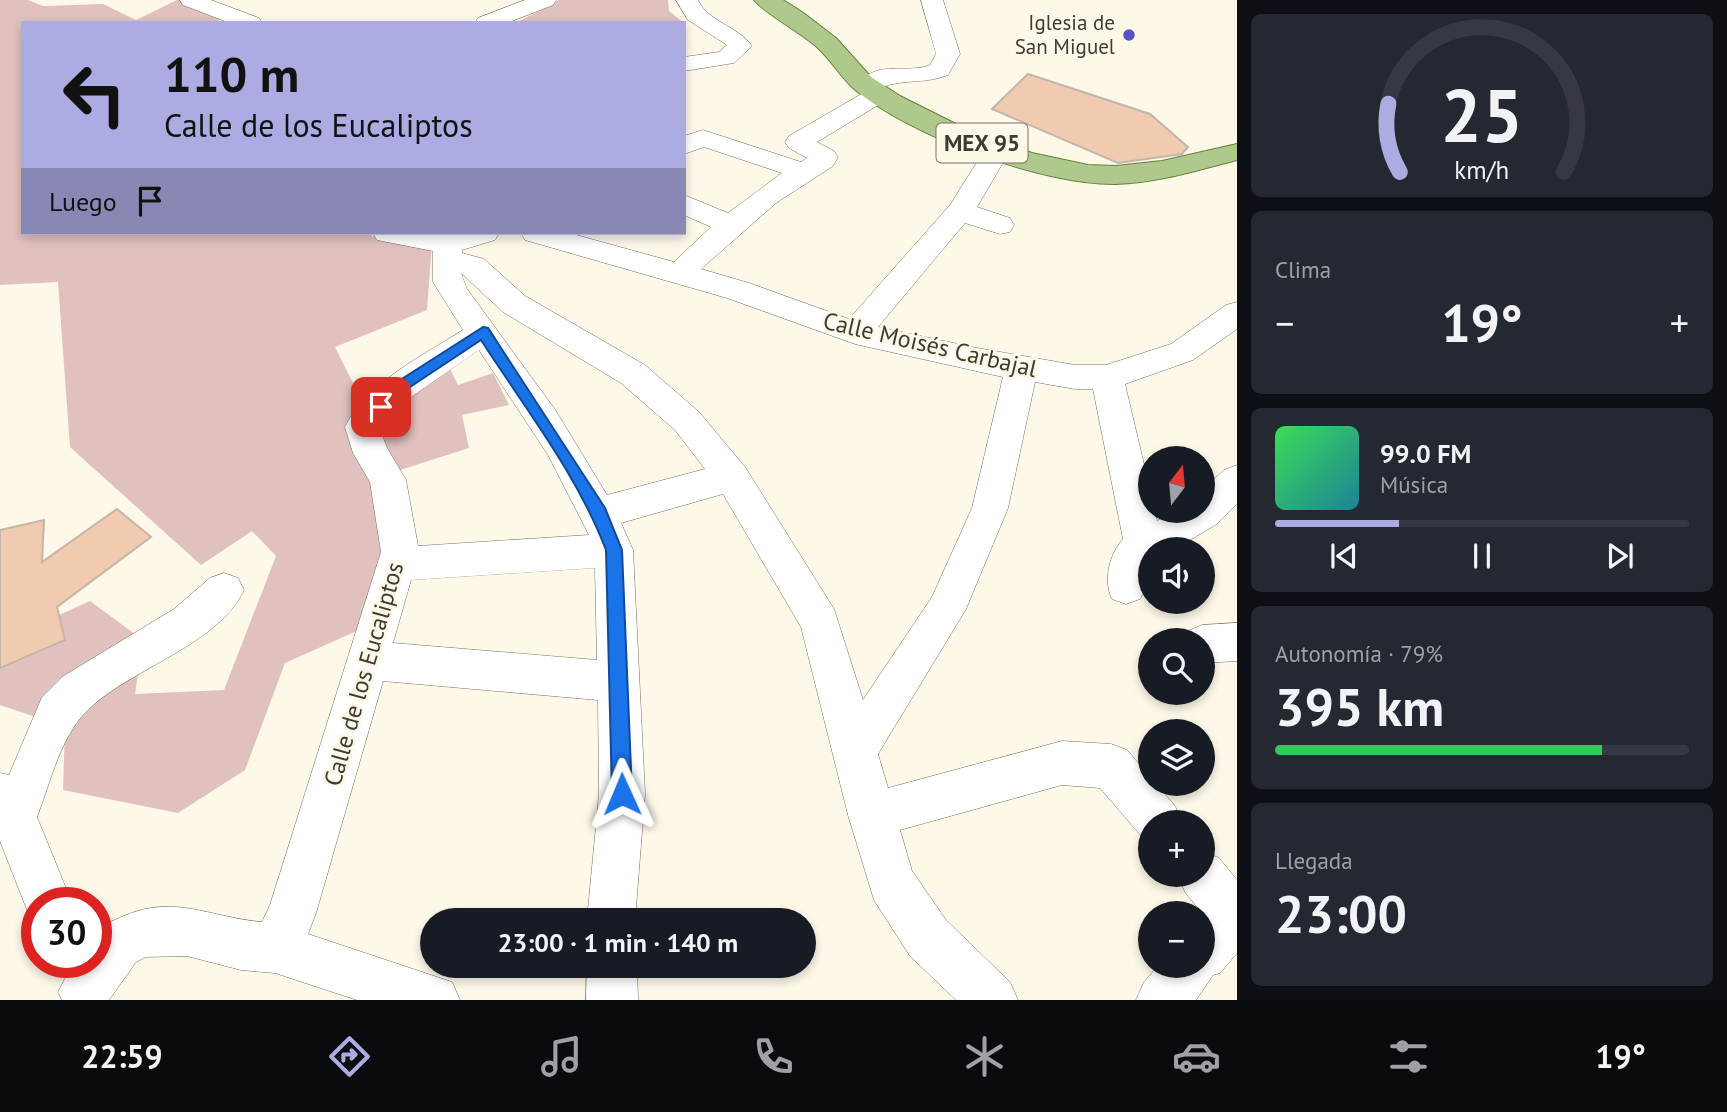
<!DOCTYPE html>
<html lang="es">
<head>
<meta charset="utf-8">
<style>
  :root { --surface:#171b24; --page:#242831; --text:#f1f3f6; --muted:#9ea1a6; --line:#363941; --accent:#acabe2 }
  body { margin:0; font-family:"PT Sans",sans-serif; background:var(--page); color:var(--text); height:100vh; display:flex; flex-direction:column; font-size:26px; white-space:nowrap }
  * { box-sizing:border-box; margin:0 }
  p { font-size:23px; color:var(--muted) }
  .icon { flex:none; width:38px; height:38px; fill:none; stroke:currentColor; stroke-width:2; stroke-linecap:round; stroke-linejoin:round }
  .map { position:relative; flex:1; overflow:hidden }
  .side { display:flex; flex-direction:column; gap:14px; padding:14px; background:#0d0f14; width:490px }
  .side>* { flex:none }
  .guide { position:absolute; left:21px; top:21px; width:665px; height:214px; border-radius:0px; box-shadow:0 4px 10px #0003; background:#acabe2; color:#111; overflow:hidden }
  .needle { width:46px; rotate:16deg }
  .tools { position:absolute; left:1138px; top:446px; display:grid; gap:14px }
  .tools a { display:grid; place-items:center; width:77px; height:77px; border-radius:50%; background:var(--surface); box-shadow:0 4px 10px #0003; font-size:35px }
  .speed { position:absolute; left:21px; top:887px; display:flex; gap:14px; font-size:35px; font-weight:700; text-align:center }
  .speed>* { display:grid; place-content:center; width:91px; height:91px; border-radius:50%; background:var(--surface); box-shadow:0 4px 10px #0003; line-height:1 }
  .speed .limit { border:10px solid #d22; background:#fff; color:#111 }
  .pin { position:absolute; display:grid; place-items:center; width:60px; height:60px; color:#fff; margin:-30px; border-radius:14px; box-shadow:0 4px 10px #0006 }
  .me { position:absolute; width:77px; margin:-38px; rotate:359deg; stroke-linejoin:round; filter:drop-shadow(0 0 5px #0008) }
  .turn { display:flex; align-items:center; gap:24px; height:147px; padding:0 28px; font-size:32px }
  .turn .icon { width:91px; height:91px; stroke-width:2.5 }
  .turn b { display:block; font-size:49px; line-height:60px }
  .then { display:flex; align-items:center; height:66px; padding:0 28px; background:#0003; gap:14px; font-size:26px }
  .big { font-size:52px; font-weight:700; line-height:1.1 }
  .side .card { flex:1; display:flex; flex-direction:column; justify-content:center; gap:10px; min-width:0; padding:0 24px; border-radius:10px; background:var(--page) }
  .side .dial { align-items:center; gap:0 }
  .dial svg { height:182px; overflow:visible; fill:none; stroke:var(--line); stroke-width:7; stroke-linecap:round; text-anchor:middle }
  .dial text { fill:var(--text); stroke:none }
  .song { display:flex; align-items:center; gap:21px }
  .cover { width:84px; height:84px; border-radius:10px; background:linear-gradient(135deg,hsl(130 70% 55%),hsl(190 70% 35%)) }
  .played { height:7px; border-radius:4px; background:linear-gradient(90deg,var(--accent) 30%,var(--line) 30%) }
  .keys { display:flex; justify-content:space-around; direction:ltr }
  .heat { display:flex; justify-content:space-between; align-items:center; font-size:38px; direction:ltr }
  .charge { height:10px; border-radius:5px; background:linear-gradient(90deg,#34c759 79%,var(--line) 0) }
  .trip { position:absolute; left:420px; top:908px; width:396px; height:70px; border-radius:35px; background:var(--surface); box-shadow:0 4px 10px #0003; font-weight:700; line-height:70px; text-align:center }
  .dock { display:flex; height:112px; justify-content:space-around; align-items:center; background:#090b0e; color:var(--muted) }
  .dock .icon { width:49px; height:49px }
  .dock .active { color:var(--accent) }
  .dock b { font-size:32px; color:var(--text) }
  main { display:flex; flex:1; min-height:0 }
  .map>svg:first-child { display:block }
  .green { fill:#e1c1be }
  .building { fill:#f0cbaf; stroke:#c4b5aa; stroke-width:2 }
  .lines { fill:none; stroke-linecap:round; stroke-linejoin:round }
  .minor-casing { stroke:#726e5f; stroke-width:1 }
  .major-casing { stroke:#65803c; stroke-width:2 }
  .minor { fill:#fff; fill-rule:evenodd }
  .major { fill:#afc98c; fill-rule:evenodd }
  .route { fill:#1a73e8; stroke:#114b97; stroke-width:2 }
  .poi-dot { fill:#5852ca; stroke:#fdf8e8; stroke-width:2.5 }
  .labels { text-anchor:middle; stroke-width:6; stroke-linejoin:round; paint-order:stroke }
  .far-poi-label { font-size:21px; fill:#3d3b34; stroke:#fdf8e8; text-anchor:end }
  .shield { fill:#fdf8e8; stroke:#77746a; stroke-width:2 }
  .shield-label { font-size:23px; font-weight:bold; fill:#3d3b34 }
  .street-label { font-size:24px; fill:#3d3b34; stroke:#fdf8e8 }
</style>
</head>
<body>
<main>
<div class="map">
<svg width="1237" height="1000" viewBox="0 0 1237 1000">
  <rect width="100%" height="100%" fill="#fdf8e8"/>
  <path class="green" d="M0,0H28L43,6L103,4L136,20L177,0H183L224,18L214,23H23V233H369L372,236L432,243L427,310L335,347L358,393L445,359L458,385L493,373L509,405L462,415L469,448L397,471L379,621L285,663L245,770L178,813L63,790L65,727L0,705V668L65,640L59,615L90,601L143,640L135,694L224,690L276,556L252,531L201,565L70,447L58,282L0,285Z
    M559,0H668L669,11L684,23H516Z"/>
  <path class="building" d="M1028,74L1150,114L1188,147L1182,154L1118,163L992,109Z
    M117,509L151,537L57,607L65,640L0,668V530L44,520L42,562Z"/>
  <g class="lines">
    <defs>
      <path id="minor" d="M180,0H211L259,18L262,23H230L183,5Z
        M525,0H556L553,5L507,23H475L478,18Z
        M676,0H698C708,22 738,26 752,46L734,63L684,71V57L719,52L727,45L688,20Z
        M921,0H943L960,54L948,75C926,84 904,79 882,87L888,89L891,94L888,99L817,142L834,151L838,157L833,166L776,203L701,269L749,283L849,319L950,205L989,143L998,141L1007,143L1011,149L977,207L1010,218L1014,225L1010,232L1000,234L965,223L878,327L977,348L1075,365H1106L1171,344L1226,305L1237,302V329L1193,360L1125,384L1150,490V511H1155L1157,521L1175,511H1202V491L1224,470L1237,465V504L1217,524L1173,550H1150L1146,587L1140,599L1126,604L1112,599C1103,580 1109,555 1123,539L1093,389H1075L1035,382L1008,508L966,609L878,754L888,788L1062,741L1111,744L1127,750L1150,777V784H1156L1175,806L1182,822H1150V841L1143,838L1100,788L1062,785L900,830L912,871L946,920L1010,982L1018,1000H956L910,956L874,900L848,815L801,627L723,494L621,523L633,550L645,794L635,920H587L599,794L598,700L383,681L316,913L308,934L452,982L460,1000H357L275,973L241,970L187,956L146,957L136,962L109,1000H62L58,992L74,962H96C96,953 93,938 98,930C101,924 111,922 117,919C172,892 206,917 262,922L270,905L381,552L370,482L353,453L345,427C368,382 422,356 463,330L433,282V251L377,240L373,233H499L495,240L462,250V253L484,259L525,296L645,365L699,412L745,467L834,609L863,700L932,597L972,508L1003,377L855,344L727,298L525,240L521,233H569L674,262L711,227L684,215V195L728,213L782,173L704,147L684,154V136L703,130L801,162L807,158L789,148L785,142L789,136L870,89L864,87L861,82C876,60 909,74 930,65L936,54ZM461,273L503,312L621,383L675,430L705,469L607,495L556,411L467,289ZM479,350L548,455L589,535L418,546L406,480L387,448L380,430L411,397ZM595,568L597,660L393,643L411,580Z
        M224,573L238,578L244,590C219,644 133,668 91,707C61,733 51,781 37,817L72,903H37V923L31,920L0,841V773L9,775L42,697L62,677L174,609L210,578Z
        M1237,623V661L1202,663V640H1183L1188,631L1202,625Z
        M1202,851L1219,858L1237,880V953L1220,973L1213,975L1196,1000H1136L1144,982L1158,966H1202L1204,916L1185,892L1178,875H1202Z
        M587,966H637L638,1000H586Z"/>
      <path id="major" d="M754,0H783L802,12L836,38L871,77L900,96L962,127L1032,153L1088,165L1116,166L1162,161L1237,144V160C1198,170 1157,183 1116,184C1043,185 909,136 853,88C840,76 831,60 818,48C803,34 763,12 754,0Z"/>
    </defs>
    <use href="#minor" class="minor-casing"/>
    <use href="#major" class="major-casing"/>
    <use href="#minor" class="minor"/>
    <use href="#major" class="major"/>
  </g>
  <path class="route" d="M483,327L488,328L605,508L622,550L632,794L629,801L622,804L615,801L612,794L606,550C577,474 525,408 481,340L404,391L386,411L381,413L374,407L394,384Z"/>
  <circle class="poi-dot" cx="1129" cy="35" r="7"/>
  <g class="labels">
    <g class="far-poi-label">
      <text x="1115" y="30">Iglesia de<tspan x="1115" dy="24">San Miguel</tspan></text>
    </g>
    <rect class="shield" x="936.5" y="123.5" width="91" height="39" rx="5"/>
    <g class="shield-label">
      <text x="982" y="151">MEX 95</text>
    </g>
    <g class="street-label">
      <text transform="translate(930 345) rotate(13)" y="8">Calle Moisés Carbajal</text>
      <text transform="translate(364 674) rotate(-74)" y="8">Calle de los Eucaliptos</text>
    </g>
  </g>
</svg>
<div class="tools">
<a><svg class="needle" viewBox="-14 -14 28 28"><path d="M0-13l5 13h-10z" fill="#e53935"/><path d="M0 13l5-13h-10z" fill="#9ea1a6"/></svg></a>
<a><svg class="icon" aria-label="sound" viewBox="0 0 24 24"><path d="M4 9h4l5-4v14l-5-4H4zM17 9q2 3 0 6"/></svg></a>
<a><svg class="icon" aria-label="search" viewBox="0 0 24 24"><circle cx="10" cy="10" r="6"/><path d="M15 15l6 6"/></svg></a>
<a><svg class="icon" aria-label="layers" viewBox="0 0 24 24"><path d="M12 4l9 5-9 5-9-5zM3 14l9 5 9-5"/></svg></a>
<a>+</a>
<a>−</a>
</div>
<div class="speed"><div class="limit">30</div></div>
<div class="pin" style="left:381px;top:407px;background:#d93025"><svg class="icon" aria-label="arrive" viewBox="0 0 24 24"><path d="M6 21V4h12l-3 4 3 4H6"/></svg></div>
<svg class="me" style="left:622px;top:794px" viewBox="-20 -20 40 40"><path d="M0-17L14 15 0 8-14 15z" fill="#1a73e8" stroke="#fff" stroke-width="4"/></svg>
<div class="trip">23:00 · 1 min · 140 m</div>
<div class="guide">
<div class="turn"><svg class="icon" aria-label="left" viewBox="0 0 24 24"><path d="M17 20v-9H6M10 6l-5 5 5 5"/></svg><div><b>110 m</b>Calle de los Eucaliptos</div></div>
<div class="then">Luego<svg class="icon" aria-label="arrive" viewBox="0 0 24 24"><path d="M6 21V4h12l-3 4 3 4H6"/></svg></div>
</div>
</div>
<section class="side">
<div class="card dial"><svg viewBox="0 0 100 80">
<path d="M14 69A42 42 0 1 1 86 69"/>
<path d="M14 69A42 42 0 0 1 9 39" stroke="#acabe2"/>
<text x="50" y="56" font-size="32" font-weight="700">25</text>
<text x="50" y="72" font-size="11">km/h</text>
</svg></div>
<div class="card"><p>Clima</p>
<div class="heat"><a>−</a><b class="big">19°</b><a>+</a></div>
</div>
<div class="card">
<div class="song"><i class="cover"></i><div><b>99.0 FM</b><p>Música</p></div></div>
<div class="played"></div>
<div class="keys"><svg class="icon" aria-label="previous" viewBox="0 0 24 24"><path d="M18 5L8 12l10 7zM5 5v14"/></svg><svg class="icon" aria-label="pause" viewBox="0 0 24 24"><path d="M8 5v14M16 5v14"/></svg><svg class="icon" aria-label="next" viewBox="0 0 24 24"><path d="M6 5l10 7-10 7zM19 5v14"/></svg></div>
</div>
<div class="card"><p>Autonomía · 79%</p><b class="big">395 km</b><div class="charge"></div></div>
<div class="card"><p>Llegada</p><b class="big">23:00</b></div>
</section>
</main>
<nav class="dock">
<b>22:59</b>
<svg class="icon active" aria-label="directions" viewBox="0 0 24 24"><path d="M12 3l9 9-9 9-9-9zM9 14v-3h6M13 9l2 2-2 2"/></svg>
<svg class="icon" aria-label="music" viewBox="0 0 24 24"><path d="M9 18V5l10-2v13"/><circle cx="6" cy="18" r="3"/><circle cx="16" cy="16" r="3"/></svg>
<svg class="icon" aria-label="phone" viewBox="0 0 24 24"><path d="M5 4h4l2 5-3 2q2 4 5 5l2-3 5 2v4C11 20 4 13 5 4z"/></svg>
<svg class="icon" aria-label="climate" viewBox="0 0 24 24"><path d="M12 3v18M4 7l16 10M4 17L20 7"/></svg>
<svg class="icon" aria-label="car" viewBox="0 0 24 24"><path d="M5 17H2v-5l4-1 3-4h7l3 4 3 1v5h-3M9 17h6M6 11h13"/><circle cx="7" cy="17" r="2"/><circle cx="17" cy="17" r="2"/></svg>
<svg class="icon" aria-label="filters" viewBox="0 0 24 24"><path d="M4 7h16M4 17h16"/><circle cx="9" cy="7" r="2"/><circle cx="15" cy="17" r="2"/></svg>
<b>19°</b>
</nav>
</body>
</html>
